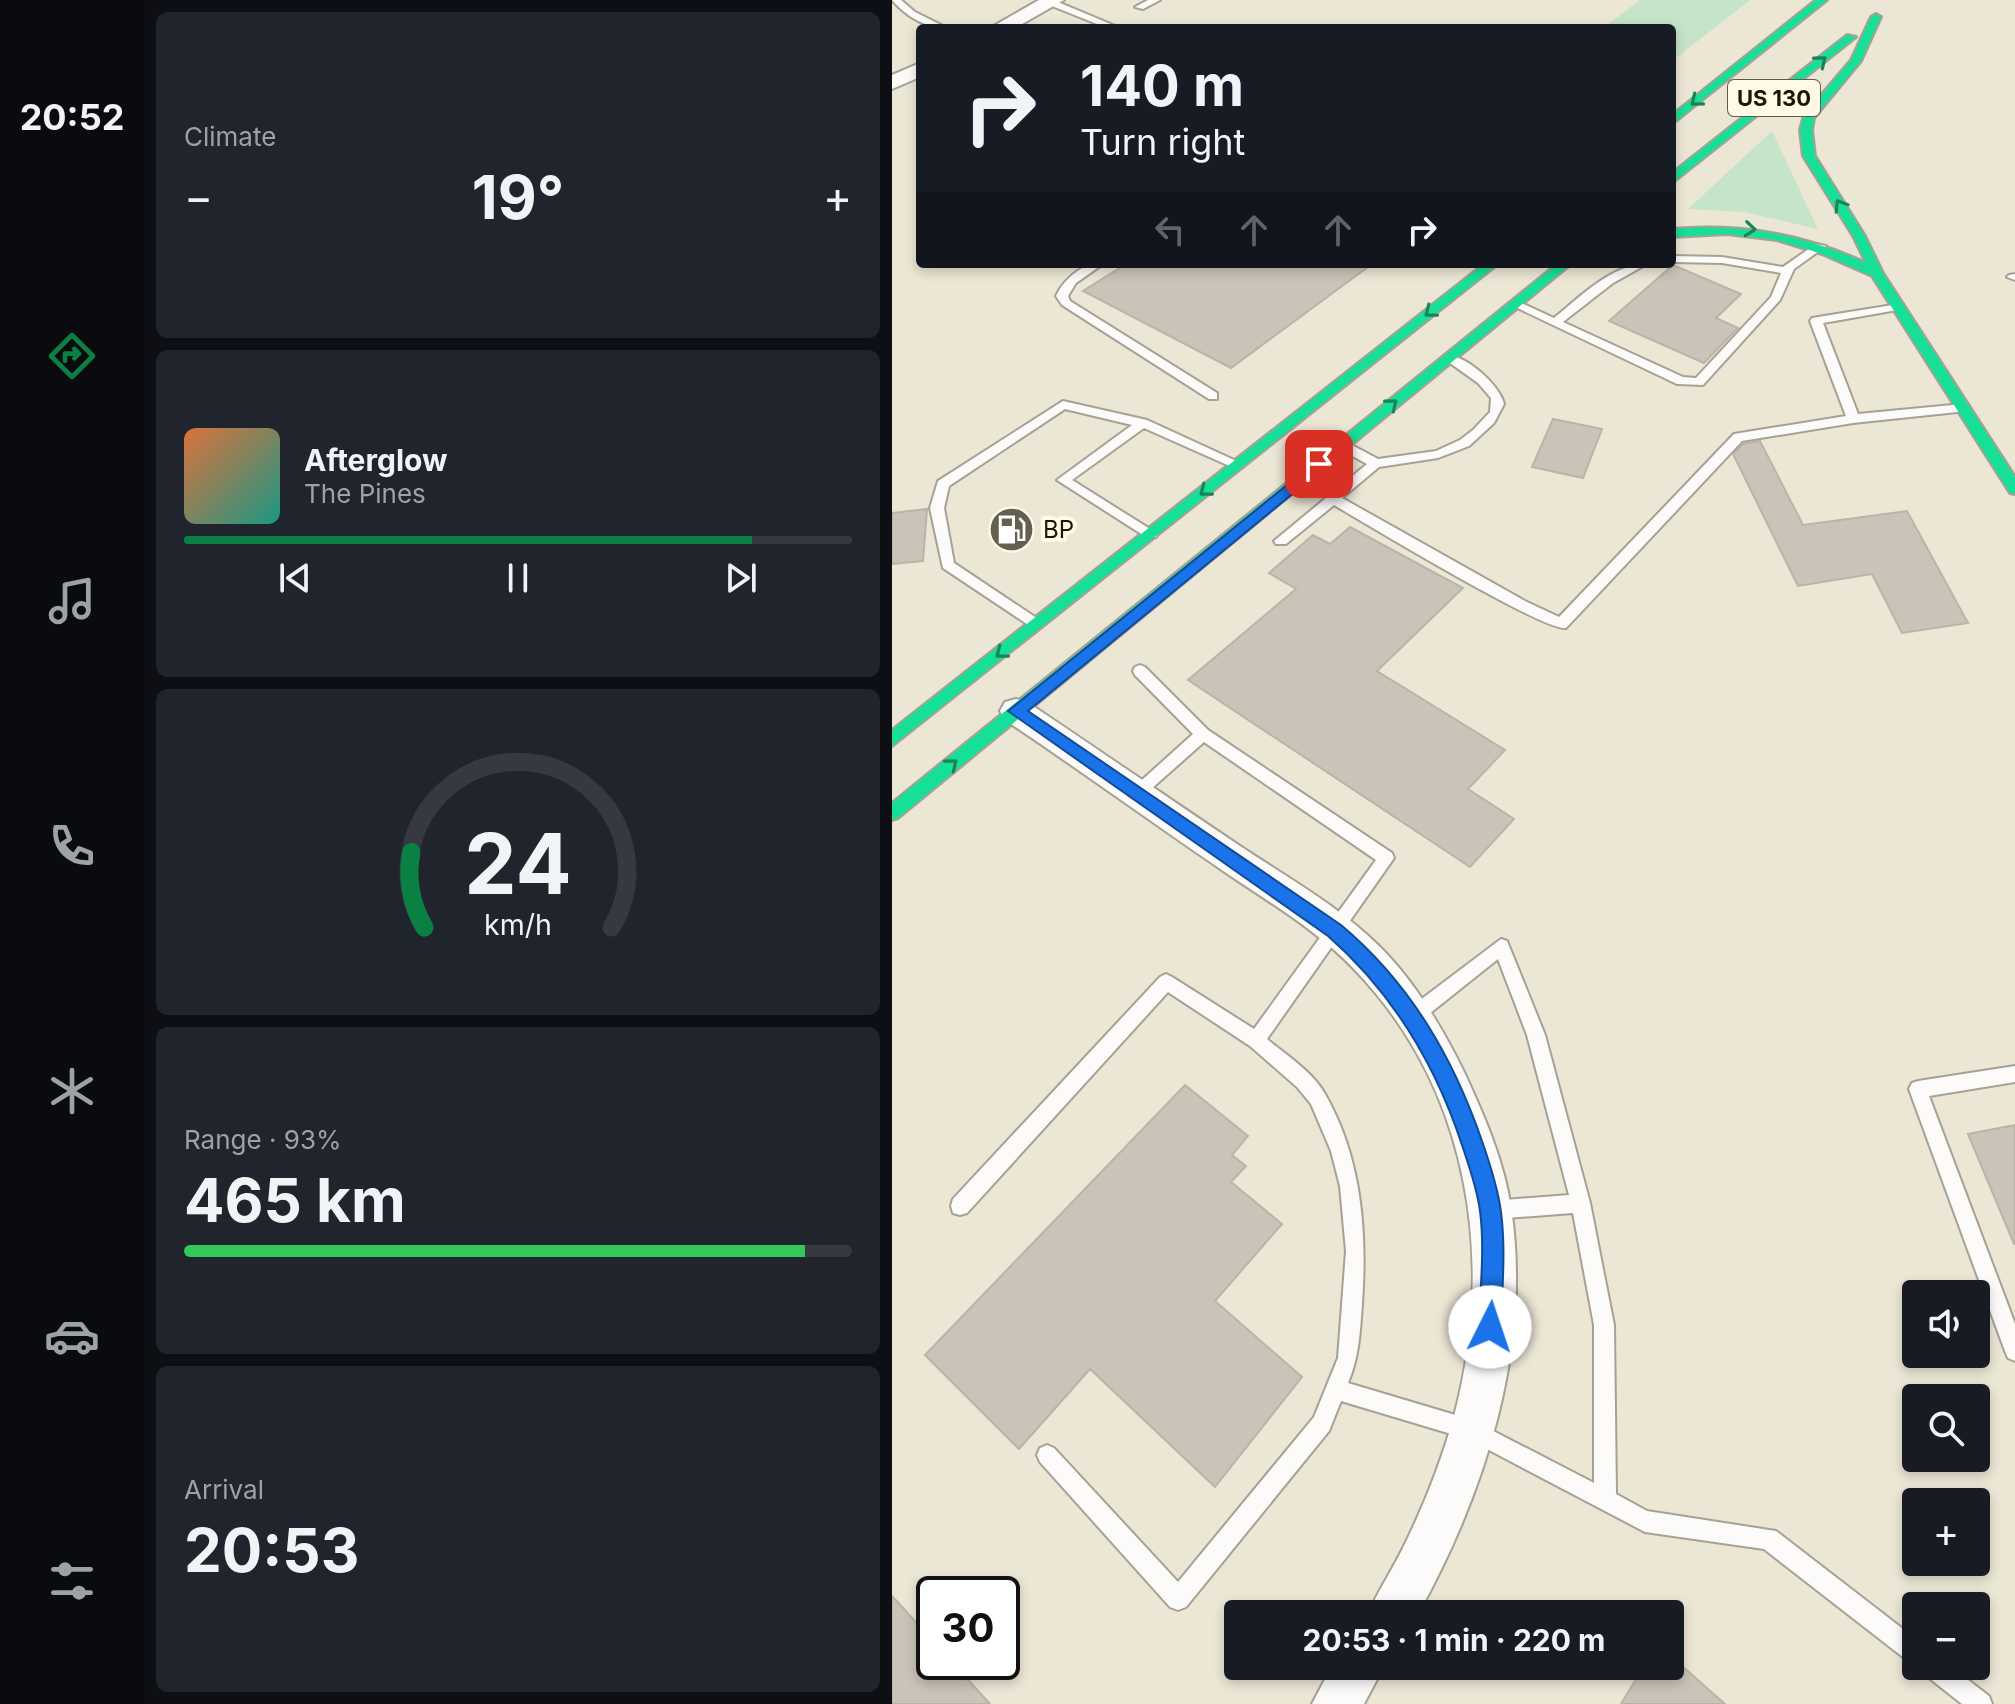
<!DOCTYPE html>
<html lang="en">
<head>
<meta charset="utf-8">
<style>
  :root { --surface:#171b24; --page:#20242c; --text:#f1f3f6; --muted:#9ea1a6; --line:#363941; --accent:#0b8043 }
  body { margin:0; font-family:Inter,sans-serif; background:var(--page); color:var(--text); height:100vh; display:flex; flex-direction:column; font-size:30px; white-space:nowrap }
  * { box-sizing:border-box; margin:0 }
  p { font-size:26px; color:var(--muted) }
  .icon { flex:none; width:44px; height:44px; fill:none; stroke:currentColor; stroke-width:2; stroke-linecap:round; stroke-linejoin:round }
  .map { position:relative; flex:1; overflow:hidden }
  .panel { display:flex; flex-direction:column; gap:12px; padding:12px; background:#0d0f14; width:748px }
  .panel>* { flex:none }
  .banner { position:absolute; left:24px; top:24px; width:760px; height:244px; border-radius:8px; box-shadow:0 4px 12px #0003; background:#171b24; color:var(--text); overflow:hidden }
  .buttons { position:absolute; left:1010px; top:1280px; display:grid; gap:16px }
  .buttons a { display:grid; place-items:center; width:88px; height:88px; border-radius:8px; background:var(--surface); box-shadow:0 4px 12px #0003; font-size:40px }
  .speed { position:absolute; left:24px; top:1576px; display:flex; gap:16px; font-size:40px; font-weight:700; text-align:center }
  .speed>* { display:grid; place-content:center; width:104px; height:104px; border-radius:50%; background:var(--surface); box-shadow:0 4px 12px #0003; line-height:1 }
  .speed .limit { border:4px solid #111; border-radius:12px; background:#fff; color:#111 }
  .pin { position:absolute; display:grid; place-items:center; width:68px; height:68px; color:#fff; margin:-34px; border-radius:16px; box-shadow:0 4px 12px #0006 }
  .me { position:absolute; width:88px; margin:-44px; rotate:4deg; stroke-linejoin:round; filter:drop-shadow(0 0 6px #0008) }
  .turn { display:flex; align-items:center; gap:28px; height:168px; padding:0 32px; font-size:36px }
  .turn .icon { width:104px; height:104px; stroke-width:2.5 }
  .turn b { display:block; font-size:56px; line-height:68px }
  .lanes { display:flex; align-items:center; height:76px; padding:0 32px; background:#0003; justify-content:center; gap:40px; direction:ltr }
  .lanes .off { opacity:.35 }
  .big { font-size:60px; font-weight:700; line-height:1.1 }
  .panel .tile { flex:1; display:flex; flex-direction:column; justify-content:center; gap:12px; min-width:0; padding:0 28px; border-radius:12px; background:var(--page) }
  .panel .dial { align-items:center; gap:0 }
  .dial svg { height:208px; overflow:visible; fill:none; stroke:var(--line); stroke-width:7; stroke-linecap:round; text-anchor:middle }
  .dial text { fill:var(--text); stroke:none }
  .song { display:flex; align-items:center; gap:24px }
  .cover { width:96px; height:96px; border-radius:12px; background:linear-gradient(135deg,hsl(20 70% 55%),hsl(170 70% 35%)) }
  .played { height:8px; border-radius:4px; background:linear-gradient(90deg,var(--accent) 85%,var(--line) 85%) }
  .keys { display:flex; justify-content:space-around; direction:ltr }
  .heat { display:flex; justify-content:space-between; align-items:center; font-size:44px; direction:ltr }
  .charge { height:12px; border-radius:6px; background:linear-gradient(90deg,#34c759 93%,var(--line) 0) }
  .trip { position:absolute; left:332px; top:1600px; width:460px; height:80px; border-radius:8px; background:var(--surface); box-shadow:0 4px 12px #0003; font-weight:700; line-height:80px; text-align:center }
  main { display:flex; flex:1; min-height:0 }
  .tab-bar { display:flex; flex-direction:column; width:144px; justify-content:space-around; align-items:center; background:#090b0e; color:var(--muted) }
  .tab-bar .icon { width:56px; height:56px }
  .tab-bar .selected { color:var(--accent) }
  .tab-bar b { font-size:36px; color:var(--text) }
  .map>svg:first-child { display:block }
  .green { fill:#c6e4c8 }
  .building { fill:#c9c4b7; stroke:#b9b4a7; stroke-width:2 }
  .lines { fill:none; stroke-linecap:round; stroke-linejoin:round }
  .lane-casing { stroke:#a5a194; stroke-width:4 }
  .street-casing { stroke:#a5a194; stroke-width:4 }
  .fast-casing { stroke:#a5a194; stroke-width:4 }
  .lane { fill:#fcfbf9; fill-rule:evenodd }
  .street { fill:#fcfbf9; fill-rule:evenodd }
  .fast { fill:#16e098; fill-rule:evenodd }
  .oneway { stroke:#178558 }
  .route { fill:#1a73e8; stroke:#114b97; stroke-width:2 }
  .labels { text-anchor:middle; stroke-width:8; stroke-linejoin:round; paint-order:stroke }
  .shield { fill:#fff9e6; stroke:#5e5a4c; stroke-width:2 }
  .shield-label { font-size:22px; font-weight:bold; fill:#19160a }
  .poi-label { font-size:24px; fill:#19160a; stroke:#fff9e6; text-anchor:start }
</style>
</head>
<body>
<main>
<nav class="tab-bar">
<b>20:52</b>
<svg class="icon selected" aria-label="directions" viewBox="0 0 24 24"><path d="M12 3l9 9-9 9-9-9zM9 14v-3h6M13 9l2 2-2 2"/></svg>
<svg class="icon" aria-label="music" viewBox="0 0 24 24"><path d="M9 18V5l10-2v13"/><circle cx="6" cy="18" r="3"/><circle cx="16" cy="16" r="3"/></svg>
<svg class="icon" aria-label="phone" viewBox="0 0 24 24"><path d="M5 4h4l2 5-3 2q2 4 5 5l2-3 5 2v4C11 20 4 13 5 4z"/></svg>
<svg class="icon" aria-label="climate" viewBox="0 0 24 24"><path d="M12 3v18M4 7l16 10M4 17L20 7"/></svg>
<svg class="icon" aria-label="car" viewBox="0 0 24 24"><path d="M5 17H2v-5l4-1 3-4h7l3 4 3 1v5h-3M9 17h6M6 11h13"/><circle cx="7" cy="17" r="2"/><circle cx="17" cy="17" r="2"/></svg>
<svg class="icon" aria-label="filters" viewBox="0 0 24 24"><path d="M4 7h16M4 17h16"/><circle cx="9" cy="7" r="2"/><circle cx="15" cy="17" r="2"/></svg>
</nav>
<section class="panel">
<div class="tile"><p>Climate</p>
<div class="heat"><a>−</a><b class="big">19°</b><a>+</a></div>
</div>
<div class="tile">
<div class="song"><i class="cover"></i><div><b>Afterglow</b><p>The Pines</p></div></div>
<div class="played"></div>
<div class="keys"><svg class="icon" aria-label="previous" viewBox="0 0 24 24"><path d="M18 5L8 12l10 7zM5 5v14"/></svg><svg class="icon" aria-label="pause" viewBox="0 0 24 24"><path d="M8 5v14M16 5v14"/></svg><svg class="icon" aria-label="next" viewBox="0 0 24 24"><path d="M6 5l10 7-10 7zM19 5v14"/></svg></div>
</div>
<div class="tile dial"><svg viewBox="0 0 100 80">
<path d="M14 69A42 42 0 1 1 86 69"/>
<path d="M14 69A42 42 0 0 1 9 40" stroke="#0b8043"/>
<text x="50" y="56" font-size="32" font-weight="700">24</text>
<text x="50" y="72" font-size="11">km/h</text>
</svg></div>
<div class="tile"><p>Range · 93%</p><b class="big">465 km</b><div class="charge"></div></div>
<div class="tile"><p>Arrival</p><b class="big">20:53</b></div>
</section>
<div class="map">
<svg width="1123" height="1704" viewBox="0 0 1123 1704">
  <rect width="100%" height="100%" fill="#ece6d5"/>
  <path class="green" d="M748,0H858L780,61V28H711Z
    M880,131L926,229L852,212L796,209Z"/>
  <path class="building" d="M234,264H480L339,368L191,291Z
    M781,265L849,294L824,318L846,328L812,363L717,321Z
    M661,419L710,429L691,478L640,467Z
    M868,441L911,525L1015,511L1076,623L1010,633L980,574L906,586L841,454L851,444Z
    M35,509L31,561L0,564V513Z
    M458,527L571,588L485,671L613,750L576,789L622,819L578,867L296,680L404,589L377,573L421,535L438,544Z
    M293,1085L356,1136L340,1155L354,1166L339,1182L390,1224L323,1301L410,1377L323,1487L198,1369L127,1449L33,1355Z
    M1123,1125V1244H1122L1076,1134Z
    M0,1596L42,1642V1662H60L98,1704H0Z
    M752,1666H790L833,1704H729Z"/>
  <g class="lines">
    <defs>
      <path id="lane" d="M0,0H9L23,12L55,28C33,28 14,16 0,0Z
        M155,0H161L228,28H215L155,4Z
        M256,0H268L251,9L243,7Z
        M924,244L934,246L902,269L888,300L811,385L785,384L617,304L627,302L662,318C688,297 720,264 755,264L721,283L671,322L791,377L804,378L879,297L889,273L830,263L780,262V256L830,257L891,267Z
        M197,264H211L184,283L176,296L178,301L325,393V399H317L170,305L164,296C171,281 182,272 197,264Z
        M1123,274V280L1115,277L1117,275Z
        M1007,304L1011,305V309L931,323L966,414L1071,404L1077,408L1075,411L961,423L850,441L674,628C653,632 473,523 442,505L394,544H384L382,541L475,464L446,448V442H454L486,459L544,451L568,440L581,430L598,412L599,398L586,383L551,358L553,355C573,354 608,385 612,404L602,423L577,446L546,458L487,467L450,498L633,601L667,617L842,434L954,416L918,321L920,318Z
        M171,401L255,420L353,465L347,469L342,468L252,428L180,480L266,534L264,537H254L165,480L240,425L173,409L57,486L52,508L62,563L149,621L151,625L144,630L51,568L38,508L46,481Z
        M248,665L253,667L316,730L500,853L502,858L375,1039C394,1055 421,1072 433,1094C470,1159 475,1232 470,1304C468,1332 467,1357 456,1383L580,1420L702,1483V1325L681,1213L600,1219L593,1217L591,1210L593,1203L600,1201L677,1195L635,1035L606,959L527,1022L521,1024L515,1022L512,1016L515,1010L609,939L615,941L617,946L653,1035L698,1203L722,1325L724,1494L755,1511L884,1531L1024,1639V1664L1016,1661L872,1549L753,1532L576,1439L449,1401L437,1431L294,1607L286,1610L278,1607L148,1462L145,1455L148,1448L155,1445L162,1448L286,1582L422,1417L446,1358L454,1251L448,1186L439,1151L419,1104L405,1087L358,1046L276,992L75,1213L68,1215L61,1213L59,1206L61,1199L268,977L274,974L280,977L362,1029L484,860L312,742L250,797H240L237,793L240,789L301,734L243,675L241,671L243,667Z
        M1123,1066V1082L1037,1096L1123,1324V1361L1116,1358L1113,1351L1017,1089L1020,1083L1026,1081Z
        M1029,1666H1058L1097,1696L1100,1704H1070L1032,1674Z"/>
      <path id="street" d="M147,0H172L123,28H98Z
        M28,63V77L0,89V75Z
        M124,699L135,702C207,750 279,800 351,848C398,879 448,907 488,947C523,982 550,1027 572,1072C592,1115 612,1161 619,1208C640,1348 593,1493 526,1614H476C486,1591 499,1572 510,1550C531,1508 548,1465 561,1420C604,1263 579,1090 462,969C423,928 373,900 327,868C255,819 185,768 113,720L108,711L113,702Z
        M440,1666H492L472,1704H420Z"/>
      <path id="fast" d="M924,0H935L780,124V115Z
        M984,14L989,17L969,61L922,118L920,130L923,156L973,236L991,273L1123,477V494L1118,493L980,276L930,254L885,240L835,234L780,237V229C849,223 911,234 974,263L961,236L911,156L908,130L912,115L959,60L979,17Z
        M955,35L964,37L780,183V173Z
        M592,264H606L0,746V730Z
        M665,264H679L6,818L0,820V803Z"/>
    </defs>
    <use href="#lane" class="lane-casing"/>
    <use href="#street" class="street-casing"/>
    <use href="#fast" class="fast-casing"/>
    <use href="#lane" class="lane"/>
    <use href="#street" class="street"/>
    <use href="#fast" class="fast"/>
  </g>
  <defs><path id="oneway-chevron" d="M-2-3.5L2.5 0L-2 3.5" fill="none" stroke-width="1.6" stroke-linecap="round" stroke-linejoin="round" transform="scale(2)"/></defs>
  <g class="oneway">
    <use href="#oneway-chevron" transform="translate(929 61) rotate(-39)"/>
    <use href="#oneway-chevron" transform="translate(804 101) rotate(141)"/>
    <use href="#oneway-chevron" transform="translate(948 205) rotate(-122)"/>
    <use href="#oneway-chevron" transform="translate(858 229) rotate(6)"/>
    <use href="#oneway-chevron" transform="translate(538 312) rotate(142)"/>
    <use href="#oneway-chevron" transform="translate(500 404) rotate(-39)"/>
    <use href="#oneway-chevron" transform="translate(313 491) rotate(142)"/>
    <use href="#oneway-chevron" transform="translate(109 653) rotate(142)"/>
    <use href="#oneway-chevron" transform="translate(60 764) rotate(-39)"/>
  </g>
  <path class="route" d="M427,459L432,461V468L136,711L449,925C518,983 561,1057 590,1141C598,1164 606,1188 609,1212C614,1250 610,1289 609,1327L606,1335L598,1339L590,1335L587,1327C588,1289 593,1249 588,1211C585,1188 577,1166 570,1145C543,1063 501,993 436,936L116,711Z"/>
  <defs>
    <symbol id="fuel-disc" viewBox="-11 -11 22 22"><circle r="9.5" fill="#635f51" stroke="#fff9e6"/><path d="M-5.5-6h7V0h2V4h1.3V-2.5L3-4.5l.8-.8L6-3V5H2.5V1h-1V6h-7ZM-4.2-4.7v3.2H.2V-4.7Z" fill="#fff"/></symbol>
  </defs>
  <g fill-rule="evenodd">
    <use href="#fuel-disc" x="94" y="504" width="51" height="51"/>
  </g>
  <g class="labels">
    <rect class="shield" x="836" y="80" width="92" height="36" rx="6"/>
    <g class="shield-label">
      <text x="882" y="106">US 130</text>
    </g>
    <g class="poi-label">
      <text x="151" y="538">BP</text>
    </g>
  </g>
</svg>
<div class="buttons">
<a><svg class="icon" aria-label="sound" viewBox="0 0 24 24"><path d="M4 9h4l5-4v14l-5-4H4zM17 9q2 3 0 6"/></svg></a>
<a><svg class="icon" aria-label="search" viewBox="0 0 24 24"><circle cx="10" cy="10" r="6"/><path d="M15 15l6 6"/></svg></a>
<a>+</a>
<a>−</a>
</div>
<div class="speed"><div class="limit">30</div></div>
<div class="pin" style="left:427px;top:464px;background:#d93025"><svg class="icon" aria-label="arrive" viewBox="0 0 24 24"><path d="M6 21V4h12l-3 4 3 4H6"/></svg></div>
<svg class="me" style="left:598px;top:1327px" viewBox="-20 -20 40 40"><circle r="19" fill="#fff"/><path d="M0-13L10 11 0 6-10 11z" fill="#1a73e8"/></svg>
<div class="trip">20:53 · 1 min · 220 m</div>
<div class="banner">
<div class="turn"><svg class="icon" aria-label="right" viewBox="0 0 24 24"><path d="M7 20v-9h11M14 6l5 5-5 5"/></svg><div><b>140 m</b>Turn right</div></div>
<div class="lanes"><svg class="icon off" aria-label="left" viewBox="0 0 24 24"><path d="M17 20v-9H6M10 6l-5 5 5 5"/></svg><svg class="icon off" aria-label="ahead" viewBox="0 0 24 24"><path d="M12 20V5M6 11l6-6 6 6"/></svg><svg class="icon off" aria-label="ahead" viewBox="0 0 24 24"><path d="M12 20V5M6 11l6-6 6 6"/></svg><svg class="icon" aria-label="right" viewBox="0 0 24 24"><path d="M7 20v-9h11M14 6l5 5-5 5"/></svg></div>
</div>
</div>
</main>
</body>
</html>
